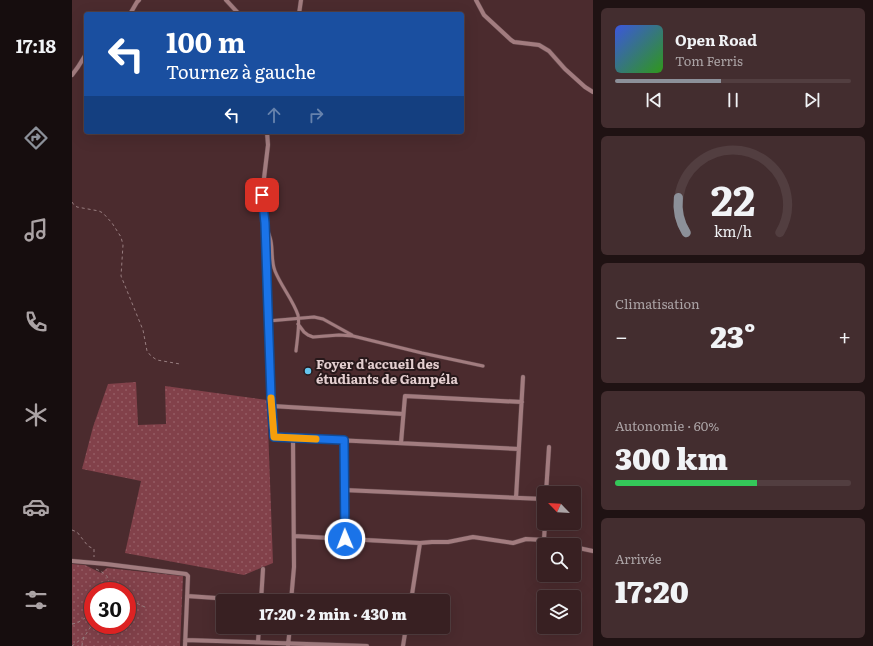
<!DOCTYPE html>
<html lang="fr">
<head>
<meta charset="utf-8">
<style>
  :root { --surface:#382022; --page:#432d2f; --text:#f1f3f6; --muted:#aba3a5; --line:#523e40; --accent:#8c9099 }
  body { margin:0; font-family:Literata,serif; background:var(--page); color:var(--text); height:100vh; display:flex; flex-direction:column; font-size:15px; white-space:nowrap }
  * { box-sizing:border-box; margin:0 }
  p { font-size:13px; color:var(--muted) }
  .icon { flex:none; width:22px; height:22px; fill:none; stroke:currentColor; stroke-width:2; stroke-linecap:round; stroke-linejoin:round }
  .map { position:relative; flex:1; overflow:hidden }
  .drawer { display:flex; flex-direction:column; gap:8px; padding:8px; background:#1f1213; width:280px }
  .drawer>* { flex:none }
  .top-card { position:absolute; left:12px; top:12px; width:380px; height:122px; border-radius:4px; box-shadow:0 4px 16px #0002,0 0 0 1px var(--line); background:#1a4fa0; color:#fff; overflow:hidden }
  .needle { width:26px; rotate:295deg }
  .fabs { position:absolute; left:465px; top:486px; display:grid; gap:8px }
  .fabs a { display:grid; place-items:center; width:44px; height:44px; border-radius:4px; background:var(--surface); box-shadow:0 4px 16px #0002,0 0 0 1px var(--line); font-size:20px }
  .speed { position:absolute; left:12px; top:582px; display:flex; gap:8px; font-size:20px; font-weight:700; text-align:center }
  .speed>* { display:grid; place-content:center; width:52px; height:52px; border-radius:50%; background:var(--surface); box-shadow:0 4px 16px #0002,0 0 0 1px var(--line); line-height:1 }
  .speed .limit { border:6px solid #d22; background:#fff; color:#111 }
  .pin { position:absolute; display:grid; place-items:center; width:34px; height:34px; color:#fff; margin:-17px; border-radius:8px; box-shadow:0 2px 6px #0006 }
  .me { position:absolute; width:44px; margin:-22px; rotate:359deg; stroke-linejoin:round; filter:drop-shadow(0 0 3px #0008) }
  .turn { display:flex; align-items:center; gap:14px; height:84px; padding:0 16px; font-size:18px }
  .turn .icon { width:52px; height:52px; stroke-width:2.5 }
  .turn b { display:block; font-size:28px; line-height:34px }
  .lanes { display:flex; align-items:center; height:38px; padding:0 16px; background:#0003; justify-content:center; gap:20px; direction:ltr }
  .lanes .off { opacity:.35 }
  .big { font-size:30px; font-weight:800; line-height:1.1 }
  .drawer .widget { flex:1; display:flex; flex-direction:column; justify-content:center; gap:6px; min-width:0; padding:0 14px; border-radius:6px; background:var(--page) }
  .drawer .dial { align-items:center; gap:0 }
  .dial svg { height:104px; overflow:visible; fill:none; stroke:var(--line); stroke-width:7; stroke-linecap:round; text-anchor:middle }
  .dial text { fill:var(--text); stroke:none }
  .song { display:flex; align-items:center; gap:12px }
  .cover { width:48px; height:48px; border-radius:6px; background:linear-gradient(135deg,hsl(230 70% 55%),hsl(110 70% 35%)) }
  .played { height:4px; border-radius:2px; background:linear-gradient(90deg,var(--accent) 45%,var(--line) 45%) }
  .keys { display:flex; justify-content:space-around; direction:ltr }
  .heat { display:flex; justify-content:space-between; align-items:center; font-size:22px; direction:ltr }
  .charge { height:6px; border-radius:3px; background:linear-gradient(90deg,#34c759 60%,var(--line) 0) }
  .trip { position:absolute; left:144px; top:594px; width:234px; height:40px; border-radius:4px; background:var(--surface); box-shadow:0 4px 16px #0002,0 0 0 1px var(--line); font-weight:800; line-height:40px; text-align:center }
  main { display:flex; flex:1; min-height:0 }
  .menu { display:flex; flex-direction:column; width:72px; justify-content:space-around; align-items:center; background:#160d0e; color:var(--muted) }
  .menu .icon { width:28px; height:28px }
  .menu .current { color:var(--accent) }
  .menu b { font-size:18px; color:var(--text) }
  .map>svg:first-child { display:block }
  .grass { fill:url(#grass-dots); fill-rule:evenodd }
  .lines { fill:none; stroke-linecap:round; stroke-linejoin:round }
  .lane-casing { stroke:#62474a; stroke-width:4 }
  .street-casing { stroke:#62474a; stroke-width:5 }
  .path { stroke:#987e80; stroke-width:1; stroke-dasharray:3 3; stroke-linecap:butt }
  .lane { stroke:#a27c7f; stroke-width:3 }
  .street { stroke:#a27c7f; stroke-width:4 }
  .route-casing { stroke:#114b97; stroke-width:10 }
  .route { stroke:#1a73e8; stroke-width:7 }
  .slow { stroke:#f59e0b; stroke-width:7 }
  .poi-dot { fill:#64c5ee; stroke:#27181a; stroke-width:1.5 }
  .labels { text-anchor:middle; stroke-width:4; stroke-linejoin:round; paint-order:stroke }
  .poi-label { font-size:13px; font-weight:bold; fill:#e4cfd0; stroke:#27181a; text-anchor:start }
</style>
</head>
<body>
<main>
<nav class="menu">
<b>17:18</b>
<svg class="icon current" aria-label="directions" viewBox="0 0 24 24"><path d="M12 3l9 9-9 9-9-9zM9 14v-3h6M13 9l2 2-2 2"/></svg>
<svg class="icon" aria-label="music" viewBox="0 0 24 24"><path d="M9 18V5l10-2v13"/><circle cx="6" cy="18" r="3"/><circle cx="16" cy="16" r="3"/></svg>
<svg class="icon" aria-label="phone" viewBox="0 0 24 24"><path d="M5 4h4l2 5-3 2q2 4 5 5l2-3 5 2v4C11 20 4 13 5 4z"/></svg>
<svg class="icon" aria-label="climate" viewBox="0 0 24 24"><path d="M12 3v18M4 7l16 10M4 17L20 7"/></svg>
<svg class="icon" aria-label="car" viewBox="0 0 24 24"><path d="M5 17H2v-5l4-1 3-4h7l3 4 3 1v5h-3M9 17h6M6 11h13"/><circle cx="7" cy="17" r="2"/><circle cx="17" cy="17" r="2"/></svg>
<svg class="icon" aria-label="filters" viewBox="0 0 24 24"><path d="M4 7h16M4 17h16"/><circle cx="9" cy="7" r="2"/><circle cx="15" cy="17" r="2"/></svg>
</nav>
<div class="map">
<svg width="521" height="646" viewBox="0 0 521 646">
  <defs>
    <pattern id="grass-dots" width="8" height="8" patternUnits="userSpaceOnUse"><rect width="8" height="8" fill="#82414a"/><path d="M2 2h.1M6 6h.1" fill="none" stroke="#945b63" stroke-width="1.8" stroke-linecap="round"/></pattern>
  </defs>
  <rect width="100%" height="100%" fill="#4b2b2e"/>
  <path class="grass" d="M64,382L66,425L94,424L93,386L195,400L201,563L172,575L53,553L69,481L10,469L21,427L36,384Z
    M0,564L13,565L29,573L35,568L111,576L108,646H0ZM21,591H55V625H21Z"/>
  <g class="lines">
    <defs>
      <path id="lane" d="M194,226C196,231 198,236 199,241C201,251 199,261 203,271C209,286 221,300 226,315C228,324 225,341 224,351
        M196,321L242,317L251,319L280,335
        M226,324L232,332L236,335L241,337L267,335L281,336L350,353L411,366"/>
      <path id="street" d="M154,0L167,14
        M404,0L412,15L439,40L442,42L467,45L477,51L493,69L513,87L521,92
        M58,14L65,2L67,0
        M227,14L229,0
        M0,75L6,67L14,54
        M195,132L196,145L190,195L193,223L199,397L202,437L447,449
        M200,406L331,414
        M272,440L273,539
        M329,443L333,396L450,402
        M272,490L472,499
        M474,493L477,447
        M444,498L451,377
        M222,536L348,543L360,542H376L401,537L441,543L454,539L472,540L492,545
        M472,540L473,523
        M502,547L521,551
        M0,561L34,564L114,574L116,576L113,646
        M220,595L326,601
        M115,596L189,601
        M189,601L191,569
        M219,601L222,567L221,438
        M339,601L348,543
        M113,640L295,646
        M186,642L187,627
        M216,645L218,627
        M331,646L334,627"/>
    </defs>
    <use href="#lane" class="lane-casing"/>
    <use href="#street" class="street-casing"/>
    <path class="path" d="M0,202L2,205L5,207L27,211L31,213L40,223L49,237L51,245L49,276L71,330L75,351L79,356L85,360L108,364
      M0,530L5,532L16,546L22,549V557
      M24,569C37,575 37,577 37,591
      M38,581L47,591
      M55,597L60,601L75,608
      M0,624L5,623L21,613
      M0,646L12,637
      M10,646C10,638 17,630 21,623"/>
    <use href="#lane" class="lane"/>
    <use href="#street" class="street"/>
  </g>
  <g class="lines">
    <defs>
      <path id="route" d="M190,195L193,223L199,397L202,437L272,440L273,539"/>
    </defs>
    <use href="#route" class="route-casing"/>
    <use href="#route" class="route"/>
    <path class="slow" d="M199,398L202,437L244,439"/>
  </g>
  <circle class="poi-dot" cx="236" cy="371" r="4"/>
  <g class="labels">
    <g class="poi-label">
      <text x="244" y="369">Foyer d'accueil des<tspan x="244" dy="15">étudiants de Gampéla</tspan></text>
    </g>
  </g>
</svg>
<div class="fabs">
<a><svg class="needle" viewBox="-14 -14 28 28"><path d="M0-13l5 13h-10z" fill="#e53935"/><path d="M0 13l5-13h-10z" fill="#aba3a5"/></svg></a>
<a><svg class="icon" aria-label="search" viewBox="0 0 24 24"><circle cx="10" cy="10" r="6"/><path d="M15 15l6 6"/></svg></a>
<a><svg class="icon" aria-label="layers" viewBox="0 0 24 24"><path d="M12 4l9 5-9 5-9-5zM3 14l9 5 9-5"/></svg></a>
</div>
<div class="speed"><div class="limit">30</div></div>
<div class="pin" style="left:190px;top:195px;background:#d93025"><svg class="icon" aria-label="arrive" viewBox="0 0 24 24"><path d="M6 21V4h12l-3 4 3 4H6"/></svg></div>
<svg class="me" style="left:273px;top:539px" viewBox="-20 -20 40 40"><circle r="17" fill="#1a73e8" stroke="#fff" stroke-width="3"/><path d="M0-11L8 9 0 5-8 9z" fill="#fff"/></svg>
<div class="trip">17:20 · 2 min · 430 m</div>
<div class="top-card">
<div class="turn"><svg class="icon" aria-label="left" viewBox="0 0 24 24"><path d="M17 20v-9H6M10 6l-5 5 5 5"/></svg><div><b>100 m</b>Tournez à gauche</div></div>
<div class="lanes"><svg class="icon" aria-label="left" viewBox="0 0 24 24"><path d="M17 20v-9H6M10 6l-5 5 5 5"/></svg><svg class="icon off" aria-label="ahead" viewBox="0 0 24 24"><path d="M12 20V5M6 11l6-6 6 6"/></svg><svg class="icon off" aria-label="right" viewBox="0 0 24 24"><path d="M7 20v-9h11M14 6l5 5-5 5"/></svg></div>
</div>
</div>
<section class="drawer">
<div class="widget">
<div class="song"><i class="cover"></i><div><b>Open Road</b><p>Tom Ferris</p></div></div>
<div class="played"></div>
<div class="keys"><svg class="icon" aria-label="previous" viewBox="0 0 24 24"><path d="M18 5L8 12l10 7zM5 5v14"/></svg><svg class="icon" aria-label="pause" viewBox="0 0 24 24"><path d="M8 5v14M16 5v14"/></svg><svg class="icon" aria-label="next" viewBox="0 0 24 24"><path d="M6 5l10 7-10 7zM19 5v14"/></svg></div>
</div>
<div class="widget dial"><svg viewBox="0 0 100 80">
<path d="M14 69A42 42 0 1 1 86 69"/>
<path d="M14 69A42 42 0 0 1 8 42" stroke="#8c9099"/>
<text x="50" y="56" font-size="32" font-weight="700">22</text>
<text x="50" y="72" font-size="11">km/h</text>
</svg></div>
<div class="widget"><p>Climatisation</p>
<div class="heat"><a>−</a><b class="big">23°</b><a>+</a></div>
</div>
<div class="widget"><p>Autonomie · 60%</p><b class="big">300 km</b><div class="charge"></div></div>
<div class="widget"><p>Arrivée</p><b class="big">17:20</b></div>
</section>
</main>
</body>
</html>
